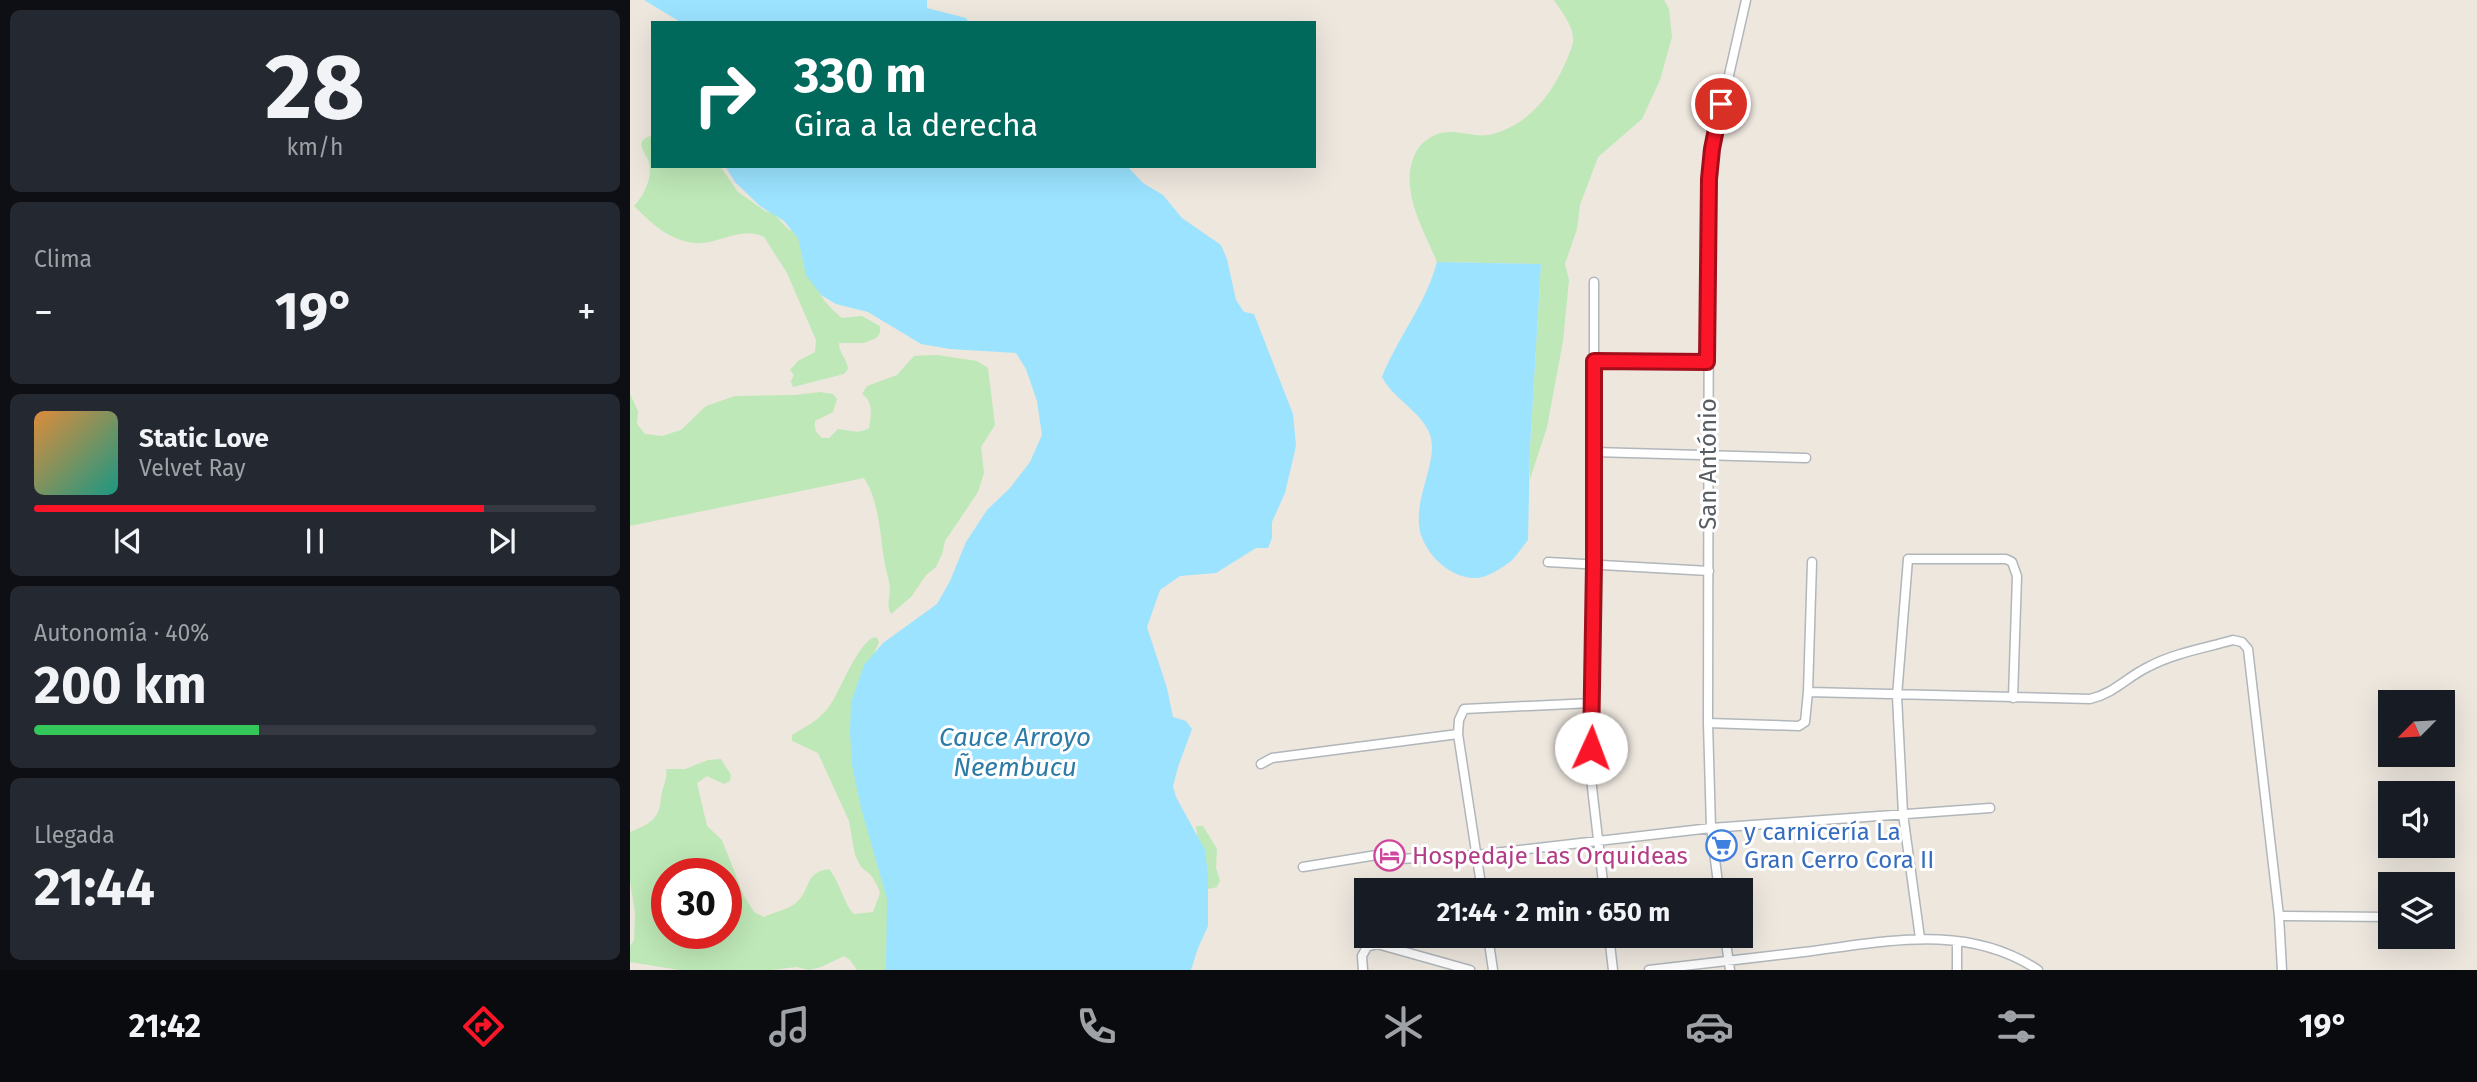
<!DOCTYPE html>
<html lang="es">
<head>
<meta charset="utf-8">
<style>
  :root { --surface:#171b24; --page:#242831; --text:#f1f3f6; --muted:#9ea1a6; --line:#363941; --accent:#fa1628 }
  body { margin:0; font-family:"Fira Sans",sans-serif; background:var(--page); color:var(--text); height:100vh; display:flex; flex-direction:column; font-size:26px; white-space:nowrap }
  * { box-sizing:border-box; margin:0 }
  p { font-size:23px; color:var(--muted) }
  .icon { flex:none; width:38px; height:38px; fill:none; stroke:currentColor; stroke-width:2; stroke-linecap:round; stroke-linejoin:round }
  .map { position:relative; flex:1; overflow:hidden }
  .side { display:flex; flex-direction:column; gap:10px; padding:10px; background:#0d0f14; width:630px }
  .side>* { flex:none }
  .hud { position:absolute; left:21px; top:21px; width:665px; height:147px; border-radius:0px; box-shadow:0 7px 28px #0002; background:#00695c; color:#fff; overflow:hidden }
  .needle { width:46px; rotate:246deg }
  .tools { position:absolute; left:1748px; top:690px; display:grid; gap:14px }
  .tools a { display:grid; place-items:center; width:77px; height:77px; border-radius:0px; background:var(--surface); box-shadow:0 7px 28px #0002; font-size:35px }
  .speed { position:absolute; left:21px; top:858px; display:flex; gap:14px; font-size:35px; font-weight:700; text-align:center }
  .speed>* { display:grid; place-content:center; width:91px; height:91px; border-radius:50%; background:var(--surface); box-shadow:0 7px 28px #0002; line-height:1 }
  .speed .limit { border:10px solid #d22; background:#fff; color:#111 }
  .pin { position:absolute; display:grid; place-items:center; width:60px; height:60px; color:#fff; margin:-30px; border:4px solid #fff; border-radius:50%; box-shadow:0 2px 7px #0007 }
  .me { position:absolute; width:77px; margin:-38px; rotate:2deg; stroke-linejoin:round; filter:drop-shadow(0 0 5px #0008) }
  .turn { display:flex; align-items:center; gap:24px; height:147px; padding:0 28px; font-size:32px }
  .turn .icon { width:91px; height:91px; stroke-width:2.5 }
  .turn b { display:block; font-size:49px; line-height:60px }
  .big { font-size:52px; font-weight:700; line-height:1.1 }
  .side .widget { flex:1; display:flex; flex-direction:column; justify-content:center; gap:10px; min-width:0; padding:0 24px; border-radius:10px; background:var(--page) }
  .side .dial { align-items:center; gap:0 }
  .dial b { font-size:91px; line-height:1 }
  .song { display:flex; align-items:center; gap:21px }
  .cover { width:84px; height:84px; border-radius:10px; background:linear-gradient(135deg,hsl(30 70% 55%),hsl(170 70% 35%)) }
  .played { height:7px; border-radius:4px; background:linear-gradient(90deg,var(--accent) 80%,var(--line) 80%) }
  .keys { display:flex; justify-content:space-around; direction:ltr }
  .heat { display:flex; justify-content:space-between; align-items:center; font-size:38px; direction:ltr }
  .charge { height:10px; border-radius:5px; background:linear-gradient(90deg,#34c759 40%,var(--line) 0) }
  .trip { position:absolute; left:724px; top:878px; width:399px; height:70px; border-radius:0px; background:var(--surface); box-shadow:0 7px 28px #0002; font-weight:700; line-height:70px; text-align:center }
  .tab-bar { display:flex; height:112px; justify-content:space-around; align-items:center; background:#090b0e; color:var(--muted) }
  .tab-bar .icon { width:49px; height:49px }
  .tab-bar .selected { color:var(--accent) }
  .tab-bar b { font-size:32px; color:var(--text) }
  main { display:flex; flex:1; min-height:0 }
  .map>svg:first-child { display:block }
  .green { fill:#bee8b7; fill-rule:evenodd }
  .water { fill:#9be3ff }
  .lines { fill:none; stroke-linecap:round; stroke-linejoin:round }
  .minor-casing { stroke:#b1b6bb; stroke-width:11 }
  .minor { stroke:#fff; stroke-width:8 }
  .route-casing { stroke:#a20e1a; stroke-width:18 }
  .route { stroke:#fa1628; stroke-width:12 }
  .labels { text-anchor:middle; stroke-width:6; stroke-linejoin:round; paint-order:stroke }
  .street-label { font-size:24px; fill:#575d61; stroke:#fff }
  .shop-label { font-size:24px; fill:#366cbe; stroke:#fff; text-anchor:start }
  .hotel-label { font-size:24px; fill:#b23c85; stroke:#fff; text-anchor:start }
  .water-label { font-size:26px; font-style:italic; fill:#2c7ba7; stroke:#fff }
</style>
</head>
<body>
<main>
<section class="side">
<div class="widget dial"><b>28</b><p>km/h</p></div>
<div class="widget"><p>Clima</p>
<div class="heat"><a>−</a><b class="big">19°</b><a>+</a></div>
</div>
<div class="widget">
<div class="song"><i class="cover"></i><div><b>Static Love</b><p>Velvet Ray</p></div></div>
<div class="played"></div>
<div class="keys"><svg class="icon" aria-label="previous" viewBox="0 0 24 24"><path d="M18 5L8 12l10 7zM5 5v14"/></svg><svg class="icon" aria-label="pause" viewBox="0 0 24 24"><path d="M8 5v14M16 5v14"/></svg><svg class="icon" aria-label="next" viewBox="0 0 24 24"><path d="M6 5l10 7-10 7zM19 5v14"/></svg></div>
</div>
<div class="widget"><p>Autonomía · 40%</p><b class="big">200 km</b><div class="charge"></div></div>
<div class="widget"><p>Llegada</p><b class="big">21:44</b></div>
</section>
<div class="map">
<svg width="1847" height="970" viewBox="0 0 1847 970">
  <rect width="100%" height="100%" fill="#ede7de"/>
  <path class="green" d="M924,0H1034L1039,9L1042,37L1030,80L1012,119L968,157L950,205L947,229L935,264L939,280L933,341L917,427L900,479V447L911,264L807,262C793,228 765,183 789,147C794,141 803,135 811,133C828,129 846,139 863,134C901,123 923,93 938,57C940,51 944,44 943,37C942,24 931,11 924,0Z
    M20,136L23,137V166H90L108,192L135,211L144,214L158,229L170,234C181,271 180,292 212,318L232,316L250,326V333L246,338L234,343H209C209,353 217,359 218,369L214,374L163,387L161,381L164,375L160,370L168,361L185,352L186,340L157,273L134,237C110,225 87,246 64,243C39,240 21,223 4,206C14,196 23,177 19,163C16,152 3,142 20,136Z
    M307,355L347,361L358,368L365,425L351,447L354,473L348,492L315,541L312,554L306,567L296,575L281,597L261,614C256,606 260,597 260,587C259,578 255,569 254,559C250,533 249,501 234,478L0,526V394L8,411L7,424L15,434L32,436L51,430L76,406L105,396L165,395L190,392L203,394L207,399L203,412L185,421C184,429 186,433 192,438H199L208,429C220,430 228,435 239,428C241,416 244,402 232,394L237,386L267,375L284,356Z
    M246,637L249,642L239,665L260,830L258,970H227L220,960L214,956L191,967L179,970L166,967L142,970H49L0,962V946L4,940L5,913L0,881V832C19,824 30,820 31,797C32,787 38,780 36,769H55L78,760L91,759L101,775L100,781L94,784L77,776L67,783L77,826L92,840L114,896L124,912L134,917C144,912 157,910 166,903C182,889 173,873 199,869C210,882 215,907 224,914L243,912L250,893L248,887L241,875L231,867L225,855L219,821L188,753L162,741V735C175,727 188,721 198,708C210,693 229,638 246,637ZM37,873H96V933H37Z
    M566,826H573L587,849L586,868L590,881L587,887L574,890Z"/>
  <path class="water" d="M14,0H297V8L336,18L339,23H52Z
    M95,166H497L513,183L533,195L552,218L591,245L597,259L606,300L614,312L624,314L663,414L666,446L655,493L642,522V538L638,548H626L586,573L550,576L530,590L517,627L537,688L543,717L556,721L562,729L548,767L543,786L546,797L575,850L578,876V926L568,948L561,970H256L257,899L231,808L222,765L220,732L221,702L234,665L253,643L307,604L320,581L336,542L357,510L380,488L400,462L412,435L407,401L396,369L386,353L320,349L291,344L238,312L206,304L191,295L176,275L168,238L154,221L130,206L105,182Z
    M807,262L911,264L900,447L898,540C891,548 885,559 877,564C870,569 855,578 847,578C822,579 799,558 791,535C780,499 813,458 798,430C787,409 763,398 752,377C768,337 796,304 807,262Z"/>
  <g class="lines">
    <defs>
      <path id="minor" d="M964,282V564L960,770L974,891
        M964,361L1078,362
        M964,452L1176,458
        M918,562L1079,571
        M1178,692L1460,699C1483,694 1497,677 1518,667C1544,653 1575,648 1603,640L1612,642L1618,649L1649,916L1652,970
        M1078,723L1169,726L1175,722L1178,692L1182,562
        M828,734L852,891
        M631,764L642,758L828,734L829,720L834,709L962,703
        M673,867L759,853L769,859L847,855L1081,828L1360,808
        M1089,891L1081,828L1078,723L1079,179L1082,150L1116,0
        M1649,916L1759,917
        M858,936L863,970
        M979,936L983,970
        M1095,936L1100,970
        M1290,938L1273,814L1267,696L1278,559H1376L1382,562L1387,576L1383,698
        M733,970L732,956L737,947L747,944L840,970
        M1019,970C1071,964 1122,958 1174,952C1254,942 1336,922 1408,970
        M1327,970V942"/>
    </defs>
    <use href="#minor" class="minor-casing"/>
    <use href="#minor" class="minor"/>
  </g>
  <g class="lines">
    <defs>
      <path id="route" d="M961,748L964,564V361L1077,362L1079,179L1082,149L1091,104"/>
    </defs>
    <use href="#route" class="route-casing"/>
    <use href="#route" class="route"/>
  </g>
  <defs>
    <symbol id="supermarket-ring" viewBox="-11 -11 22 22"><circle r="9.5" fill="#fff" stroke="#3f7fe0" stroke-width="1.5"/><path d="M-6-5.5h2.5l.6 2H6L4.5 2H-2.5L-4.4-4H-6ZM-1.5 3.2a1.3 1.3 0 1 0 .1 0ZM3 3.2a1.3 1.3 0 1 0 .1 0Z" fill="#3f7fe0"/></symbol>
    <symbol id="hotel-ring" viewBox="-11 -11 22 22"><circle r="9.5" fill="#fff" stroke="#d1479c" stroke-width="1.5"/><path d="M-6-4.5h1.5V1H6V5H4.5V3h-9V5H-6ZM-4 0a1.8 1.8 0 1 1 3.6 0ZM.5 0V-2.5h3Q6-2.5 6 0Z" fill="#d1479c"/></symbol>
  </defs>
  <g fill-rule="evenodd">
    <use href="#supermarket-ring" x="1074" y="828" width="35" height="35"/>
    <use href="#hotel-ring" x="742" y="838" width="35" height="35"/>
  </g>
  <g class="labels">
    <g class="street-label">
      <text transform="translate(1078 464) rotate(-90)" y="8">San António</text>
    </g>
    <g class="shop-label">
      <text x="1114" y="840">y carnicería La<tspan x="1114" dy="28">Gran Cerro Cora II</tspan></text>
    </g>
    <g class="hotel-label">
      <text x="782" y="864">Hospedaje Las Orquideas</text>
    </g>
    <g class="water-label">
      <text x="385" y="746">Cauce Arroyo<tspan x="385" dy="30">Ñeembucu</tspan></text>
    </g>
  </g>
</svg>
<div class="tools">
<a><svg class="needle" viewBox="-14 -14 28 28"><path d="M0-13l5 13h-10z" fill="#e53935"/><path d="M0 13l5-13h-10z" fill="#9ea1a6"/></svg></a>
<a><svg class="icon" aria-label="sound" viewBox="0 0 24 24"><path d="M4 9h4l5-4v14l-5-4H4zM17 9q2 3 0 6"/></svg></a>
<a><svg class="icon" aria-label="layers" viewBox="0 0 24 24"><path d="M12 4l9 5-9 5-9-5zM3 14l9 5 9-5"/></svg></a>
</div>
<div class="speed"><div class="limit">30</div></div>
<div class="pin" style="left:1091px;top:104px;background:#d93025"><svg class="icon" aria-label="arrive" viewBox="0 0 24 24"><path d="M6 21V4h12l-3 4 3 4H6"/></svg></div>
<svg class="me" style="left:961px;top:748px" viewBox="-20 -20 40 40"><circle r="19" fill="#fff"/><path d="M0-13L10 11 0 6-10 11z" fill="#fa1628"/></svg>
<div class="trip">21:44 · 2 min · 650 m</div>
<div class="hud">
<div class="turn"><svg class="icon" aria-label="right" viewBox="0 0 24 24"><path d="M7 20v-9h11M14 6l5 5-5 5"/></svg><div><b>330 m</b>Gira a la derecha</div></div>
</div>
</div>
</main>
<nav class="tab-bar">
<b>21:42</b>
<svg class="icon selected" aria-label="directions" viewBox="0 0 24 24"><path d="M12 3l9 9-9 9-9-9zM9 14v-3h6M13 9l2 2-2 2"/></svg>
<svg class="icon" aria-label="music" viewBox="0 0 24 24"><path d="M9 18V5l10-2v13"/><circle cx="6" cy="18" r="3"/><circle cx="16" cy="16" r="3"/></svg>
<svg class="icon" aria-label="phone" viewBox="0 0 24 24"><path d="M5 4h4l2 5-3 2q2 4 5 5l2-3 5 2v4C11 20 4 13 5 4z"/></svg>
<svg class="icon" aria-label="climate" viewBox="0 0 24 24"><path d="M12 3v18M4 7l16 10M4 17L20 7"/></svg>
<svg class="icon" aria-label="car" viewBox="0 0 24 24"><path d="M5 17H2v-5l4-1 3-4h7l3 4 3 1v5h-3M9 17h6M6 11h13"/><circle cx="7" cy="17" r="2"/><circle cx="17" cy="17" r="2"/></svg>
<svg class="icon" aria-label="filters" viewBox="0 0 24 24"><path d="M4 7h16M4 17h16"/><circle cx="9" cy="7" r="2"/><circle cx="15" cy="17" r="2"/></svg>
<b>19°</b>
</nav>
</body>
</html>
